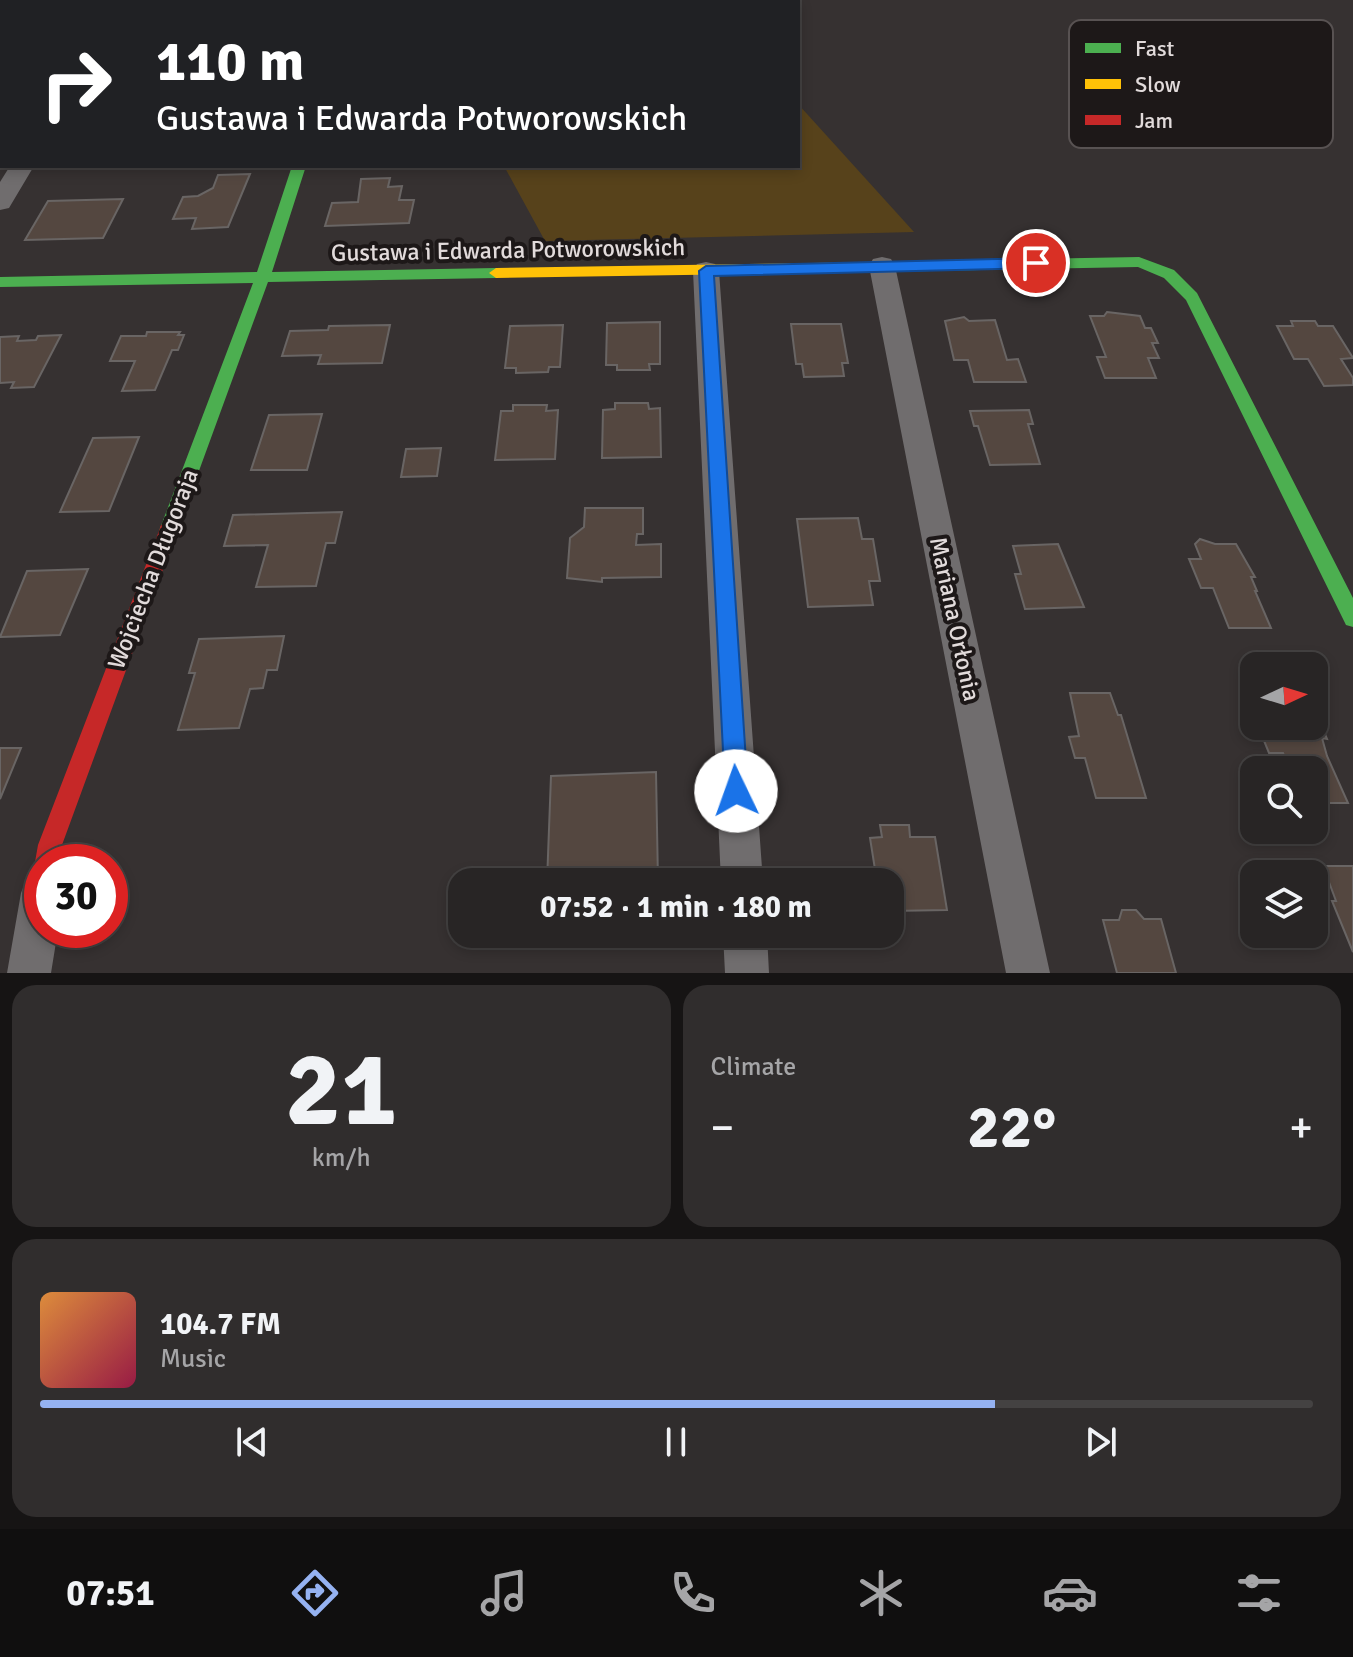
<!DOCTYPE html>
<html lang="en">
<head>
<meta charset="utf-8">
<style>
  :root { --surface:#282525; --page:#302d2d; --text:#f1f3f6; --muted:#a5a5a7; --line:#444242; --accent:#95b2f1 }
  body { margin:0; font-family:Signika,sans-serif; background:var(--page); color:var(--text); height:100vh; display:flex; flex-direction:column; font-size:30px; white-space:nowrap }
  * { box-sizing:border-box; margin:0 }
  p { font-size:26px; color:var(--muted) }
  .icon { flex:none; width:44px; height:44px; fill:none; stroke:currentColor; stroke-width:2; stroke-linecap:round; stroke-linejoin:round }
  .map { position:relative; height:973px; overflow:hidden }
  .details { display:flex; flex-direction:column; gap:12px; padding:12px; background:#161414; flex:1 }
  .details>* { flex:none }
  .top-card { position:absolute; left:0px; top:0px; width:800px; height:168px; box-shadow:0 4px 12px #0003,0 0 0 2px var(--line); background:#202124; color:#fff; overflow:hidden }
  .needle { width:52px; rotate:86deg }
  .buttons { position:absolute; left:1240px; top:652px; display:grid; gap:16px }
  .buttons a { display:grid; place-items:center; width:88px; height:88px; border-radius:16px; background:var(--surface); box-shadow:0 4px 12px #0003,0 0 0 2px var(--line); font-size:40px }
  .speed { position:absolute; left:24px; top:844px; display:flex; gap:16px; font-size:40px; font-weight:700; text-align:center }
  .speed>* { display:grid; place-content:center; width:104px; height:104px; border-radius:50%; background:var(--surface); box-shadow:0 4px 12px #0003,0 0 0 2px var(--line); line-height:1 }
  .speed .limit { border:12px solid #d22; background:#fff; color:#111 }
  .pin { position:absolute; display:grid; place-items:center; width:68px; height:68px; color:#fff; margin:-34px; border:4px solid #fff; border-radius:50%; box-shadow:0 2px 8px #0007 }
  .me { position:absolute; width:88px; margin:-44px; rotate:357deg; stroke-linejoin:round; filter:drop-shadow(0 0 6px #0008) }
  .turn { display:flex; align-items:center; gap:28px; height:168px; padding:0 24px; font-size:36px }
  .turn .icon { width:104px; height:104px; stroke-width:2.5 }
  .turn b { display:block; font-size:56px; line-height:68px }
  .big { font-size:60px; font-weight:800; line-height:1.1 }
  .details .widget { flex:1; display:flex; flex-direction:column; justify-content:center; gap:12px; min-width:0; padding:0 28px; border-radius:24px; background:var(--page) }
  .details .dial { align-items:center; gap:0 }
  .dial b { font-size:104px; line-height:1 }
  .song { display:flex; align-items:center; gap:24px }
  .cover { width:96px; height:96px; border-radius:12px; background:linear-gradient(135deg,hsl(30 70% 55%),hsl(340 70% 35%)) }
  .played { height:8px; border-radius:4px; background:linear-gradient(90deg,var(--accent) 75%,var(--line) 75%) }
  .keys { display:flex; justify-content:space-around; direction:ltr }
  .heat { display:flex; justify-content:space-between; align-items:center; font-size:44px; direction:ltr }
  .details .tiles { flex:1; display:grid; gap:12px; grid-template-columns:1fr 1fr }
  .widget:last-child { grid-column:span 2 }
  .trip { position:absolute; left:448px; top:868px; width:456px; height:80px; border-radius:24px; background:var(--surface); box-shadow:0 4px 12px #0003,0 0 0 2px var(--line); font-weight:800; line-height:80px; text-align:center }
  .dock { display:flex; height:128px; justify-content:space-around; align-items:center; background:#100f0f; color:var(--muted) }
  .dock .icon { width:56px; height:56px }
  .dock .current { color:var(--accent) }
  .dock b { font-size:36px; color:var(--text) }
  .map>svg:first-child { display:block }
  .green { fill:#57421b }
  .building { fill:#544740; stroke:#696564; stroke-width:2 }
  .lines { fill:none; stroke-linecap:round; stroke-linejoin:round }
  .street { fill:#706d6e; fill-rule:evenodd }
  .fast { fill:#4caf50; fill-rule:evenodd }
  .slow { fill:#ffc107; fill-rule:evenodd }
  .jam { fill:#c62828; fill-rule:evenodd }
  .route { fill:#1a73e8; stroke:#114b97; stroke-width:2 }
  .labels { text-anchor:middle; stroke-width:8; stroke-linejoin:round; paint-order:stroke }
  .street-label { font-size:24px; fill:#e2dbdb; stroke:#1d1818 }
  .key { fill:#1d1818; stroke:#585252; stroke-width:2 }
  .key-label { font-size:22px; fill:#e2dbdb }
</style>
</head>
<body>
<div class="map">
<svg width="1353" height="973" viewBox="0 0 1353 973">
  <rect width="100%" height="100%" fill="#363131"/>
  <path class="green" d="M414,0H704L706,2H416Z
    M798,104L914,232L545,241L504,166H798Z"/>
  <path class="building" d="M250,174L228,227L192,229L196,218L173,219L183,197L198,196L213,188L218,175Z
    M390,178L388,187L402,186L399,200H414L409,223L325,226L332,203L358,202L361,179Z
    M123,199L103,238L25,240L48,201Z
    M1107,312L1140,316L1145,328H1151L1158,343H1152L1159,358H1148L1156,378H1105L1097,357H1106L1090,316H1104Z
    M964,317L969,321L995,320L1007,360L1018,359L1026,382H974L968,360H954L945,321Z
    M1291,321H1315L1318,326H1333L1353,358L1341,359L1353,378V385L1324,386L1308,359H1294L1277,326H1293Z
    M660,322V364H649L650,370H617V365H606L607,323Z
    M791,324H841L848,363H842L844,376L804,377L802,364H796Z
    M390,325L382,363L318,364L321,355L282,356L290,331L328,330L329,326Z
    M563,325L560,367H549L548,372L516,373V368H505L510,326Z
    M147,332H180L178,335H184L178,350H172L155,390L122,391L135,361H110L121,336H146Z
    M61,335L34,387L11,388L14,382L0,383V337L19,336L17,341L36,340L38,336Z
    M615,403H648L649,409L660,408L661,457L602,458L603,410L615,409Z
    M513,405H547L546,411L558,410L555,459L495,460L501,411H513Z
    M1029,410L1033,424H1028L1040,464L990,465L978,426H974L970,411Z
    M322,414L307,470H251L269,415Z
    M139,437L109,511L60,512L93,438Z
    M441,448L437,476L401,477L406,449Z
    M585,508H643V534H637L636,545L661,544V577L602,578V582L567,578L570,538L584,527Z
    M342,512L335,543H326L316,586L256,587L268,545L224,546L233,515Z
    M858,518L862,539H873L880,581H869L873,605L808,607L797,519Z
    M1200,539L1215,544H1236L1255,577H1251L1257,591H1255L1271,628H1229L1213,588H1201L1189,559H1201L1195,544Z
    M1058,544L1084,607L1025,609L1015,574H1021L1013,546Z
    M88,569L60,635L0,637L27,571Z
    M284,636L277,670H267L263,688L250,689L239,728L178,730L195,673H189L199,639Z
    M1070,693H1110L1118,715H1121L1146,798H1096L1085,758H1075L1069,737L1079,736Z
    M1314,717H1318L1327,739L1322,738L1327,756L1348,803H1314V770H1290L1283,753H1269L1258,726H1314Z
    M0,748H21L0,799Z
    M656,772L658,882H547L551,776Z
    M880,825H909L910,837H935L947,910L890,911V882H877L870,838L882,837Z
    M1323,866H1353V952L1332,901H1336Z
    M1122,910H1136L1144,919H1161L1176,973H1117L1103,920H1119Z"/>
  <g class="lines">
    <path class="street" d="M115,0H135L114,2Z
      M342,0H362V2H342Z
      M10,166H34L9,208L0,210V182Z
      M882,257L891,259L895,266L1050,973H1006L869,266L873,259Z
      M706,262L715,264L719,271L763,882H721L693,271L697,264Z
      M42,872V930H58L51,973H7L21,893L27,878Z
      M723,934H767L769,973H725Z"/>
    <path class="fast" d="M292,166H306L272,272L496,268L503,273L496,278L268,282L177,531L175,537L168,539L161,537L159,531L253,283L0,287V277L257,272Z
      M1139,257L1174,270L1197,293L1353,598V627L1346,625L1186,300L1164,278L1138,267L880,272L873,267L880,262Z"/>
    <path class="slow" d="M880,262L887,267L880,272L496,278L489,273L496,268Z"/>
    <path class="jam" d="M168,523L175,525L177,531L62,845L59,862H42V872L35,862L38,845L159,531L161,525Z"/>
  </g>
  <path class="route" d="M1036,258L1043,263L1036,268L714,276L748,791L744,799L736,802L728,799L725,791L699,271L706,266Z"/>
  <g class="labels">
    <g class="street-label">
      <text transform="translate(508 250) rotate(-1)" y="8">Gustawa i Edwarda Potworowskich</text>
      <text transform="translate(153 569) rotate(-69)" y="8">Wojciecha Długoraja</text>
      <text transform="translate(955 619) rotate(78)" y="8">Mariana Orłonia</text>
    </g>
  </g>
  <rect x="1069" y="20" width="264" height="128" rx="12" class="key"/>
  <rect x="1085" y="43" width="36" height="10" fill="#4caf50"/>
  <rect x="1085" y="79" width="36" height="10" fill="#ffc107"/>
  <rect x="1085" y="115" width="36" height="10" fill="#c62828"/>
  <g class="key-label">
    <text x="1135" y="56">Fast</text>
    <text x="1135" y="92">Slow</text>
    <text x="1135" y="128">Jam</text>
  </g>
</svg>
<div class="buttons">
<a><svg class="needle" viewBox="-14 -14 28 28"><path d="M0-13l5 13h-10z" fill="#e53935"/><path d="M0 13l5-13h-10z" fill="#a5a5a7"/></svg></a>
<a><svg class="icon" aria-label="search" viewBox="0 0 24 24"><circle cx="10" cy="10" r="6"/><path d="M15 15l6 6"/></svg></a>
<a><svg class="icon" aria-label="layers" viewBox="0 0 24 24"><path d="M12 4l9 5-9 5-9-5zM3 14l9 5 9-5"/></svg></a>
</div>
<div class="speed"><div class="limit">30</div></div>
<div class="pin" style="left:1036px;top:263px;background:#d93025"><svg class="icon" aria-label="arrive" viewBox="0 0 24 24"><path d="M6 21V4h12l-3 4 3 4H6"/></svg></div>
<svg class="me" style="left:736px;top:791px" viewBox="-20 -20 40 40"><circle r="19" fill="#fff"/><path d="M0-13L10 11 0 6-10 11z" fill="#1a73e8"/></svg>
<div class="trip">07:52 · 1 min · 180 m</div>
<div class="top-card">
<div class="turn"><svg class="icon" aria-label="right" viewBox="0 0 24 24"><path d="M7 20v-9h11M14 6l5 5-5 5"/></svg><div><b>110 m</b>Gustawa i Edwarda Potworowskich</div></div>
</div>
</div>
<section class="details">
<div class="tiles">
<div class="widget dial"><b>21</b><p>km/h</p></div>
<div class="widget"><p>Climate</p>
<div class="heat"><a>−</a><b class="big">22°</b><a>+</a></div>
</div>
<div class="widget">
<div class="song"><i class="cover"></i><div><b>104.7 FM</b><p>Music</p></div></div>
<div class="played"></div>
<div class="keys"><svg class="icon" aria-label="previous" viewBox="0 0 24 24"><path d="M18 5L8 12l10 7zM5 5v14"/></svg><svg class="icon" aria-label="pause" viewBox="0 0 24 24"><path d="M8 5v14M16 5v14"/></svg><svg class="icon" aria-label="next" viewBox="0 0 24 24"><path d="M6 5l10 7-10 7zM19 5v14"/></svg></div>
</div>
</div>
</section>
<nav class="dock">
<b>07:51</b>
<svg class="icon current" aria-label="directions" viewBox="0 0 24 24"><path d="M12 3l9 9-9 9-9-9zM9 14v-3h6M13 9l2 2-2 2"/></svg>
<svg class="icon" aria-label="music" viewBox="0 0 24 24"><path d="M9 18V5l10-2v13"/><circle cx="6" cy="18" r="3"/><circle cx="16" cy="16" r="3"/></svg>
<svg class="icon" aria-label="phone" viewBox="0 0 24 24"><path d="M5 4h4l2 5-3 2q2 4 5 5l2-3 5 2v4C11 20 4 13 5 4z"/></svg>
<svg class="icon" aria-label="climate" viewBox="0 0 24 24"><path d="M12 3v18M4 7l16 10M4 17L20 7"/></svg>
<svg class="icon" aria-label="car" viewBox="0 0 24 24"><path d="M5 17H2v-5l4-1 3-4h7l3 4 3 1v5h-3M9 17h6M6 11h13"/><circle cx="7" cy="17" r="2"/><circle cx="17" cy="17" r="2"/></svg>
<svg class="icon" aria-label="filters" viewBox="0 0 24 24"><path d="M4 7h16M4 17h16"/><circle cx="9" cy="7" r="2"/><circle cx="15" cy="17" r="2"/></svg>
</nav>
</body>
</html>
